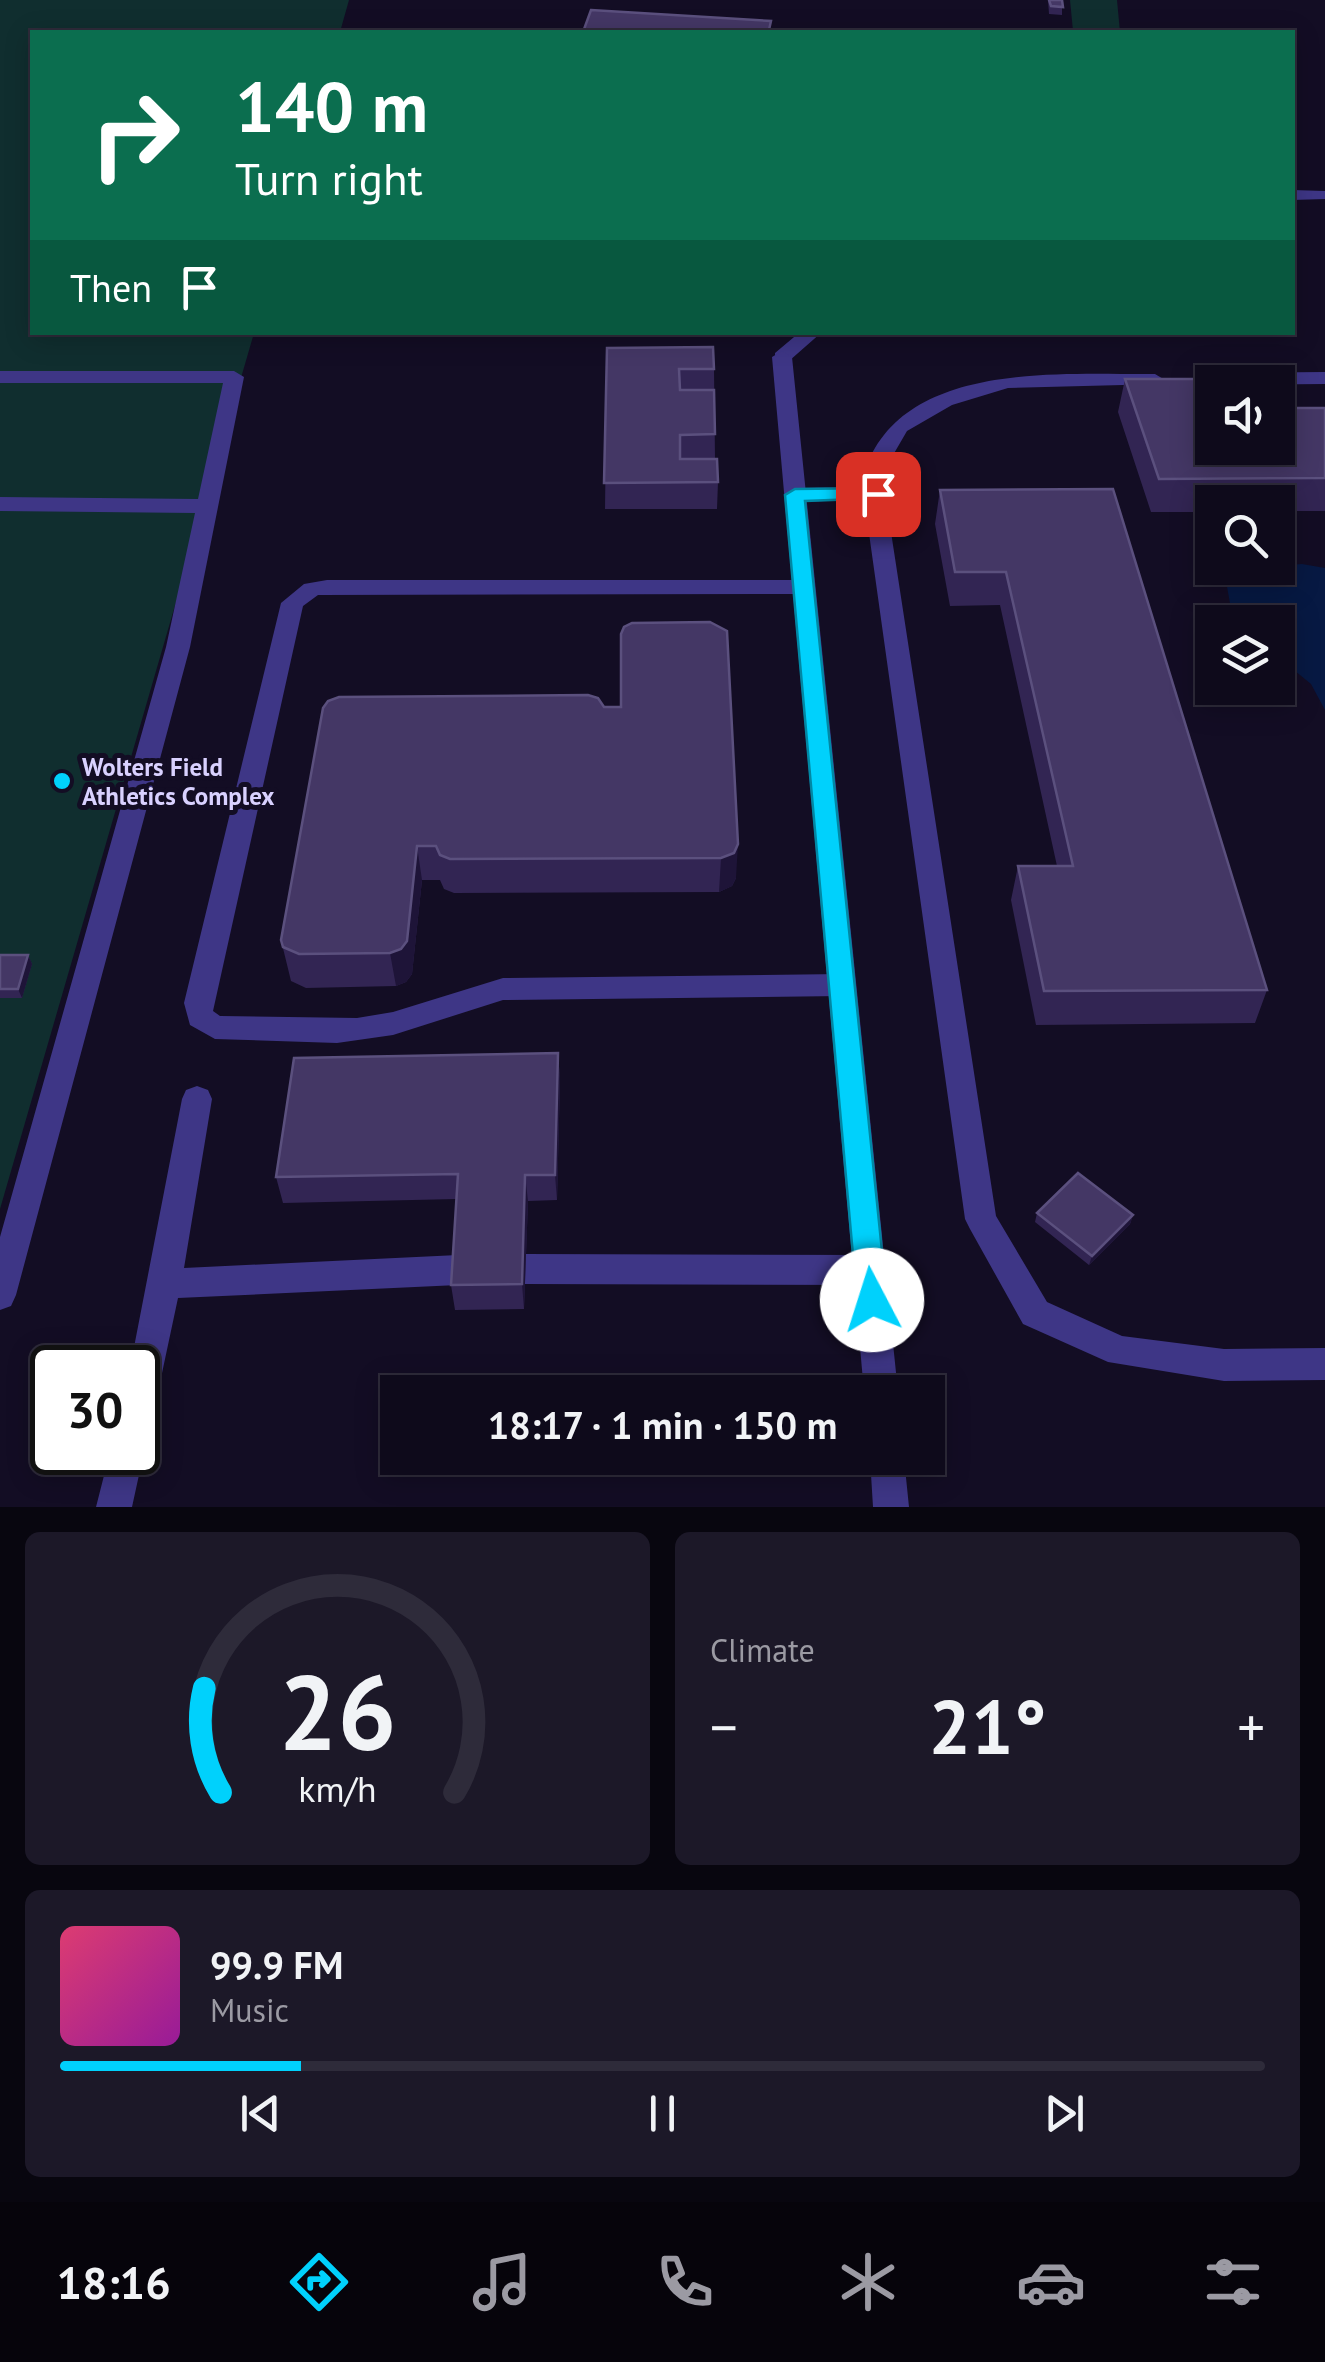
<!DOCTYPE html>
<html lang="en">
<head>
<meta charset="utf-8">
<style>
  :root { --surface:#0e0a1b; --page:#1c1828; --text:#f1f3f6; --muted:#9b9aa3; --line:#2e2b3a; --accent:#00d1fc }
  body { margin:0; font-family:"PT Sans",sans-serif; background:var(--page); color:var(--text); height:100vh; display:flex; flex-direction:column; font-size:38px; white-space:nowrap }
  * { box-sizing:border-box; margin:0 }
  p { font-size:32px; color:var(--muted) }
  .icon { flex:none; width:55px; height:55px; fill:none; stroke:currentColor; stroke-width:2; stroke-linecap:round; stroke-linejoin:round }
  .map { position:relative; height:1507px; overflow:hidden }
  .panel { display:flex; flex-direction:column; gap:25px; padding:25px; background:#08060f; flex:1 }
  .panel>* { flex:none }
  .top-card { position:absolute; left:30px; top:30px; width:1265px; height:305px; border-radius:0px; box-shadow:0 5px 25px #0003,0 0 0 2px var(--line); background:#0b6e4f; color:#fff; overflow:hidden }
  .fabs { position:absolute; left:1195px; top:365px; display:grid; gap:20px }
  .fabs a { display:grid; place-items:center; width:100px; height:100px; border-radius:0px; background:var(--surface); box-shadow:0 5px 25px #0003,0 0 0 2px var(--line); font-size:50px }
  .speed { position:absolute; left:30px; top:1345px; display:flex; gap:20px; font-size:50px; font-weight:700; text-align:center }
  .speed>* { display:grid; place-content:center; width:130px; height:130px; border-radius:50%; background:var(--surface); box-shadow:0 5px 25px #0003,0 0 0 2px var(--line); line-height:1 }
  .speed .limit { border:5px solid #111; border-radius:15px; background:#fff; color:#111 }
  .pin { position:absolute; display:grid; place-items:center; width:85px; height:85px; color:#fff; margin:-42px; border-radius:20px; box-shadow:0 5px 15px #0006 }
  .me { position:absolute; width:110px; margin:-55px; rotate:355deg; stroke-linejoin:round; filter:drop-shadow(0 0 8px #0008) }
  .turn { display:flex; align-items:center; gap:35px; height:210px; padding:0 40px; font-size:45px }
  .turn .icon { width:130px; height:130px; stroke-width:2.5 }
  .turn b { display:block; font-size:70px; line-height:85px }
  .then { display:flex; align-items:center; height:95px; padding:0 40px; background:#0003; gap:20px; font-size:38px }
  .big { font-size:75px; font-weight:800; line-height:1.1 }
  .panel .widget { flex:1; display:flex; flex-direction:column; justify-content:center; gap:15px; min-width:0; padding:0 35px; border-radius:15px; background:var(--page) }
  .panel .dial { align-items:center; gap:0 }
  .dial svg { height:260px; overflow:visible; fill:none; stroke:var(--line); stroke-width:7; stroke-linecap:round; text-anchor:middle }
  .dial text { fill:var(--text); stroke:none }
  .song { display:flex; align-items:center; gap:30px }
  .cover { width:120px; height:120px; border-radius:15px; background:linear-gradient(135deg,hsl(340 70% 55%),hsl(300 70% 35%)) }
  .played { height:10px; border-radius:5px; background:linear-gradient(90deg,var(--accent) 20%,var(--line) 20%) }
  .keys { display:flex; justify-content:space-around; direction:ltr }
  .heat { display:flex; justify-content:space-between; align-items:center; font-size:55px; direction:ltr }
  .panel .tiles { flex:1; display:grid; gap:25px; grid-template-columns:1fr 1fr }
  .widget:last-child { grid-column:span 2 }
  .trip { position:absolute; left:380px; top:1375px; width:565px; height:100px; border-radius:0px; background:var(--surface); box-shadow:0 5px 25px #0003,0 0 0 2px var(--line); font-weight:800; line-height:100px; text-align:center }
  .dock { display:flex; height:160px; justify-content:space-around; align-items:center; background:#06040b; color:var(--muted) }
  .dock .icon { width:70px; height:70px }
  .dock .current { color:var(--accent) }
  .dock b { font-size:45px; color:var(--text) }
  .map>svg:first-child { display:block }
  .green { fill:#102e2f }
  .water { fill:#071943 }
  .lines { fill:none; stroke-linecap:round; stroke-linejoin:round }
  .service { fill:#3e3686; fill-rule:evenodd }
  .minor { fill:#3e3686; fill-rule:evenodd }
  .wall { fill:#322553 }
  .shaded-wall { fill:#1e1438 }
  .building { fill:#443765; stroke:#5b507e; stroke-width:2.5 }
  .route { fill:#00d1fc; stroke:#0088a4; stroke-width:2.5 }
  .poi-dot { fill:#00d1fc; stroke:#130d24; stroke-width:4 }
  .labels { text-anchor:middle; stroke-width:10; stroke-linejoin:round; paint-order:stroke }
  .poi-label { font-size:25px; font-weight:bold; fill:#d9d1ff; stroke:#130d24; text-anchor:start }
</style>
</head>
<body>
<div class="map">
<svg width="1325" height="1507" viewBox="0 0 1325 1507">
  <rect width="100%" height="100%" fill="#130d24"/>
  <path class="green" d="M0,0H349L340,32H32V332L254,333L0,1209Z
    M1070,0H1117L1120,32L1073,31Z"/>
  <path class="water" d="M1302,564L1325,568V710L1311,684L1278,657V622H1241L1231,609L1226,581L1237,569Z"/>
  <g class="lines">
    <path class="service" d="M1292,190L1325,191V199L1292,200Z
      M800,332H822L789,361H775V353Z
      M0,371H234L244,377L190,647L16,1295L11,1306L0,1310V1237L166,647L195,513L0,511V497L198,499L223,383H0Z
      M878,487L886,489L889,494L886,499L795,502L784,495L795,488Z
      M327,580H804L815,587L804,594L318,595L303,606L213,1011L220,1016L357,1018L393,1012L503,978L842,974L852,977L856,985L852,993L842,996L503,1000L393,1035L337,1043L215,1039L190,1025L184,1003L281,603L304,584Z
      M197,1086L208,1090L212,1099L184,1268L458,1255L469,1260L474,1270L469,1280L458,1285L178,1298L155,1406L150,1418L138,1422V1368H130L182,1099L186,1090Z
      M525,1254L869,1255L880,1260L885,1270L880,1280L869,1285L525,1284L514,1279L509,1269L514,1259Z
      M138,1439L144,1452L132,1507H96L110,1452H138Z"/>
    <path class="minor" d="M782,351L792,357L898,1392H864L772,357Z
      M1325,372V384L1210,385L1200,379L1210,373Z
      M1155,374L1165,380L1162,384L1008,388L952,405L907,431L889,462V519L996,1216L1047,1302L1122,1336L1224,1349L1325,1348V1380L1224,1381L1108,1362L1023,1324L970,1229L965,1219L867,519C867,501 862,474 870,458C915,361 1066,375 1155,374Z
      M870,1458H904L909,1507H873Z"/>
  </g>
  <path class="wall" d="M1048,0H1062V15L1049,14Z
    M607,348L714,369L715,459L718,482L717,509H605Z
    M1125,379L1212,448L1325,408V511H1278V502H1212V512H1151L1118,412Z
    M1113,489L1267,990L1255,1023L1036,1025L1011,900L1018,866H1057L1000,605L950,606L935,524L940,490Z
    M604,707L736,878L732,886L719,892L454,893L444,889L440,880H422L412,974L406,982L396,986L306,988L291,981L281,940Z
    M0,955H28L32,964L22,998H0Z
    M558,1053L560,1079L557,1200L528,1201L524,1309L455,1310L451,1285L456,1199L283,1203L276,1177Z
    M1037,1213L1133,1215L1130,1224L1089,1265L1035,1222Z"/>
  <path class="shaded-wall" d="M738,844L736,878L732,886L719,892L721,858Z
    M417,846L422,880L412,974L406,982L396,986L390,953Z
    M28,955L32,964L22,998L18,989Z
    M558,1053L560,1079L557,1200L555,1175Z
    M525,1175L528,1201L524,1309L522,1284Z
    M1133,1215L1130,1224L1089,1265L1092,1256Z"/>
  <path class="building" d="M1049,0H1062L1063,7L1051,6Z
    M591,10L771,21L769,30L800,32H583Z
    M713,347L714,369H679L680,390H714L715,434L680,435V459H717L718,482L604,483L607,348Z
    M1125,379H1244L1246,382H1212V448H1278V408H1325V478L1159,479Z
    M1113,489L1267,990L1044,991L1018,866H1073L1006,572H955L940,490Z
    M710,622L727,631L738,844L734,853L721,858L450,859L440,855L436,846H417L407,941L401,949L390,953L299,954L283,947L281,940L323,708L328,701L339,697L588,695L598,698L604,707H621V634L624,627L632,623Z
    M0,955H28L18,989H0Z
    M558,1053L555,1175H525L522,1284L451,1285L458,1174L276,1177L294,1058Z
    M1078,1173L1133,1215L1092,1256L1037,1213Z"/>
  <path class="route" d="M878,488L885,490V498L805,501L887,1300L882,1310L872,1314L862,1310L857,1300L785,495L795,489Z"/>
  <circle class="poi-dot" cx="62" cy="781" r="10"/>
  <g class="labels">
    <g class="poi-label">
      <text x="82" y="776">Wolters Field<tspan x="82" dy="29">Athletics Complex</tspan></text>
    </g>
  </g>
</svg>
<div class="fabs">
<a><svg class="icon" aria-label="sound" viewBox="0 0 24 24"><path d="M4 9h4l5-4v14l-5-4H4zM17 9q2 3 0 6"/></svg></a>
<a><svg class="icon" aria-label="search" viewBox="0 0 24 24"><circle cx="10" cy="10" r="6"/><path d="M15 15l6 6"/></svg></a>
<a><svg class="icon" aria-label="layers" viewBox="0 0 24 24"><path d="M12 4l9 5-9 5-9-5zM3 14l9 5 9-5"/></svg></a>
</div>
<div class="speed"><div class="limit">30</div></div>
<div class="pin" style="left:878px;top:494px;background:#d93025"><svg class="icon" aria-label="arrive" viewBox="0 0 24 24"><path d="M6 21V4h12l-3 4 3 4H6"/></svg></div>
<svg class="me" style="left:872px;top:1300px" viewBox="-20 -20 40 40"><circle r="19" fill="#fff"/><path d="M0-13L10 11 0 6-10 11z" fill="#00d1fc"/></svg>
<div class="trip">18:17 · 1 min · 150 m</div>
<div class="top-card">
<div class="turn"><svg class="icon" aria-label="right" viewBox="0 0 24 24"><path d="M7 20v-9h11M14 6l5 5-5 5"/></svg><div><b>140 m</b>Turn right</div></div>
<div class="then">Then<svg class="icon" aria-label="arrive" viewBox="0 0 24 24"><path d="M6 21V4h12l-3 4 3 4H6"/></svg></div>
</div>
</div>
<section class="panel">
<div class="tiles">
<div class="widget dial"><svg viewBox="0 0 100 80">
<path d="M14 69A42 42 0 1 1 86 69"/>
<path d="M14 69A42 42 0 0 1 9 37" stroke="#00d1fc"/>
<text x="50" y="56" font-size="32" font-weight="700">26</text>
<text x="50" y="72" font-size="11">km/h</text>
</svg></div>
<div class="widget"><p>Climate</p>
<div class="heat"><a>−</a><b class="big">21°</b><a>+</a></div>
</div>
<div class="widget">
<div class="song"><i class="cover"></i><div><b>99.9 FM</b><p>Music</p></div></div>
<div class="played"></div>
<div class="keys"><svg class="icon" aria-label="previous" viewBox="0 0 24 24"><path d="M18 5L8 12l10 7zM5 5v14"/></svg><svg class="icon" aria-label="pause" viewBox="0 0 24 24"><path d="M8 5v14M16 5v14"/></svg><svg class="icon" aria-label="next" viewBox="0 0 24 24"><path d="M6 5l10 7-10 7zM19 5v14"/></svg></div>
</div>
</div>
</section>
<nav class="dock">
<b>18:16</b>
<svg class="icon current" aria-label="directions" viewBox="0 0 24 24"><path d="M12 3l9 9-9 9-9-9zM9 14v-3h6M13 9l2 2-2 2"/></svg>
<svg class="icon" aria-label="music" viewBox="0 0 24 24"><path d="M9 18V5l10-2v13"/><circle cx="6" cy="18" r="3"/><circle cx="16" cy="16" r="3"/></svg>
<svg class="icon" aria-label="phone" viewBox="0 0 24 24"><path d="M5 4h4l2 5-3 2q2 4 5 5l2-3 5 2v4C11 20 4 13 5 4z"/></svg>
<svg class="icon" aria-label="climate" viewBox="0 0 24 24"><path d="M12 3v18M4 7l16 10M4 17L20 7"/></svg>
<svg class="icon" aria-label="car" viewBox="0 0 24 24"><path d="M5 17H2v-5l4-1 3-4h7l3 4 3 1v5h-3M9 17h6M6 11h13"/><circle cx="7" cy="17" r="2"/><circle cx="17" cy="17" r="2"/></svg>
<svg class="icon" aria-label="filters" viewBox="0 0 24 24"><path d="M4 7h16M4 17h16"/><circle cx="9" cy="7" r="2"/><circle cx="15" cy="17" r="2"/></svg>
</nav>
</body>
</html>
